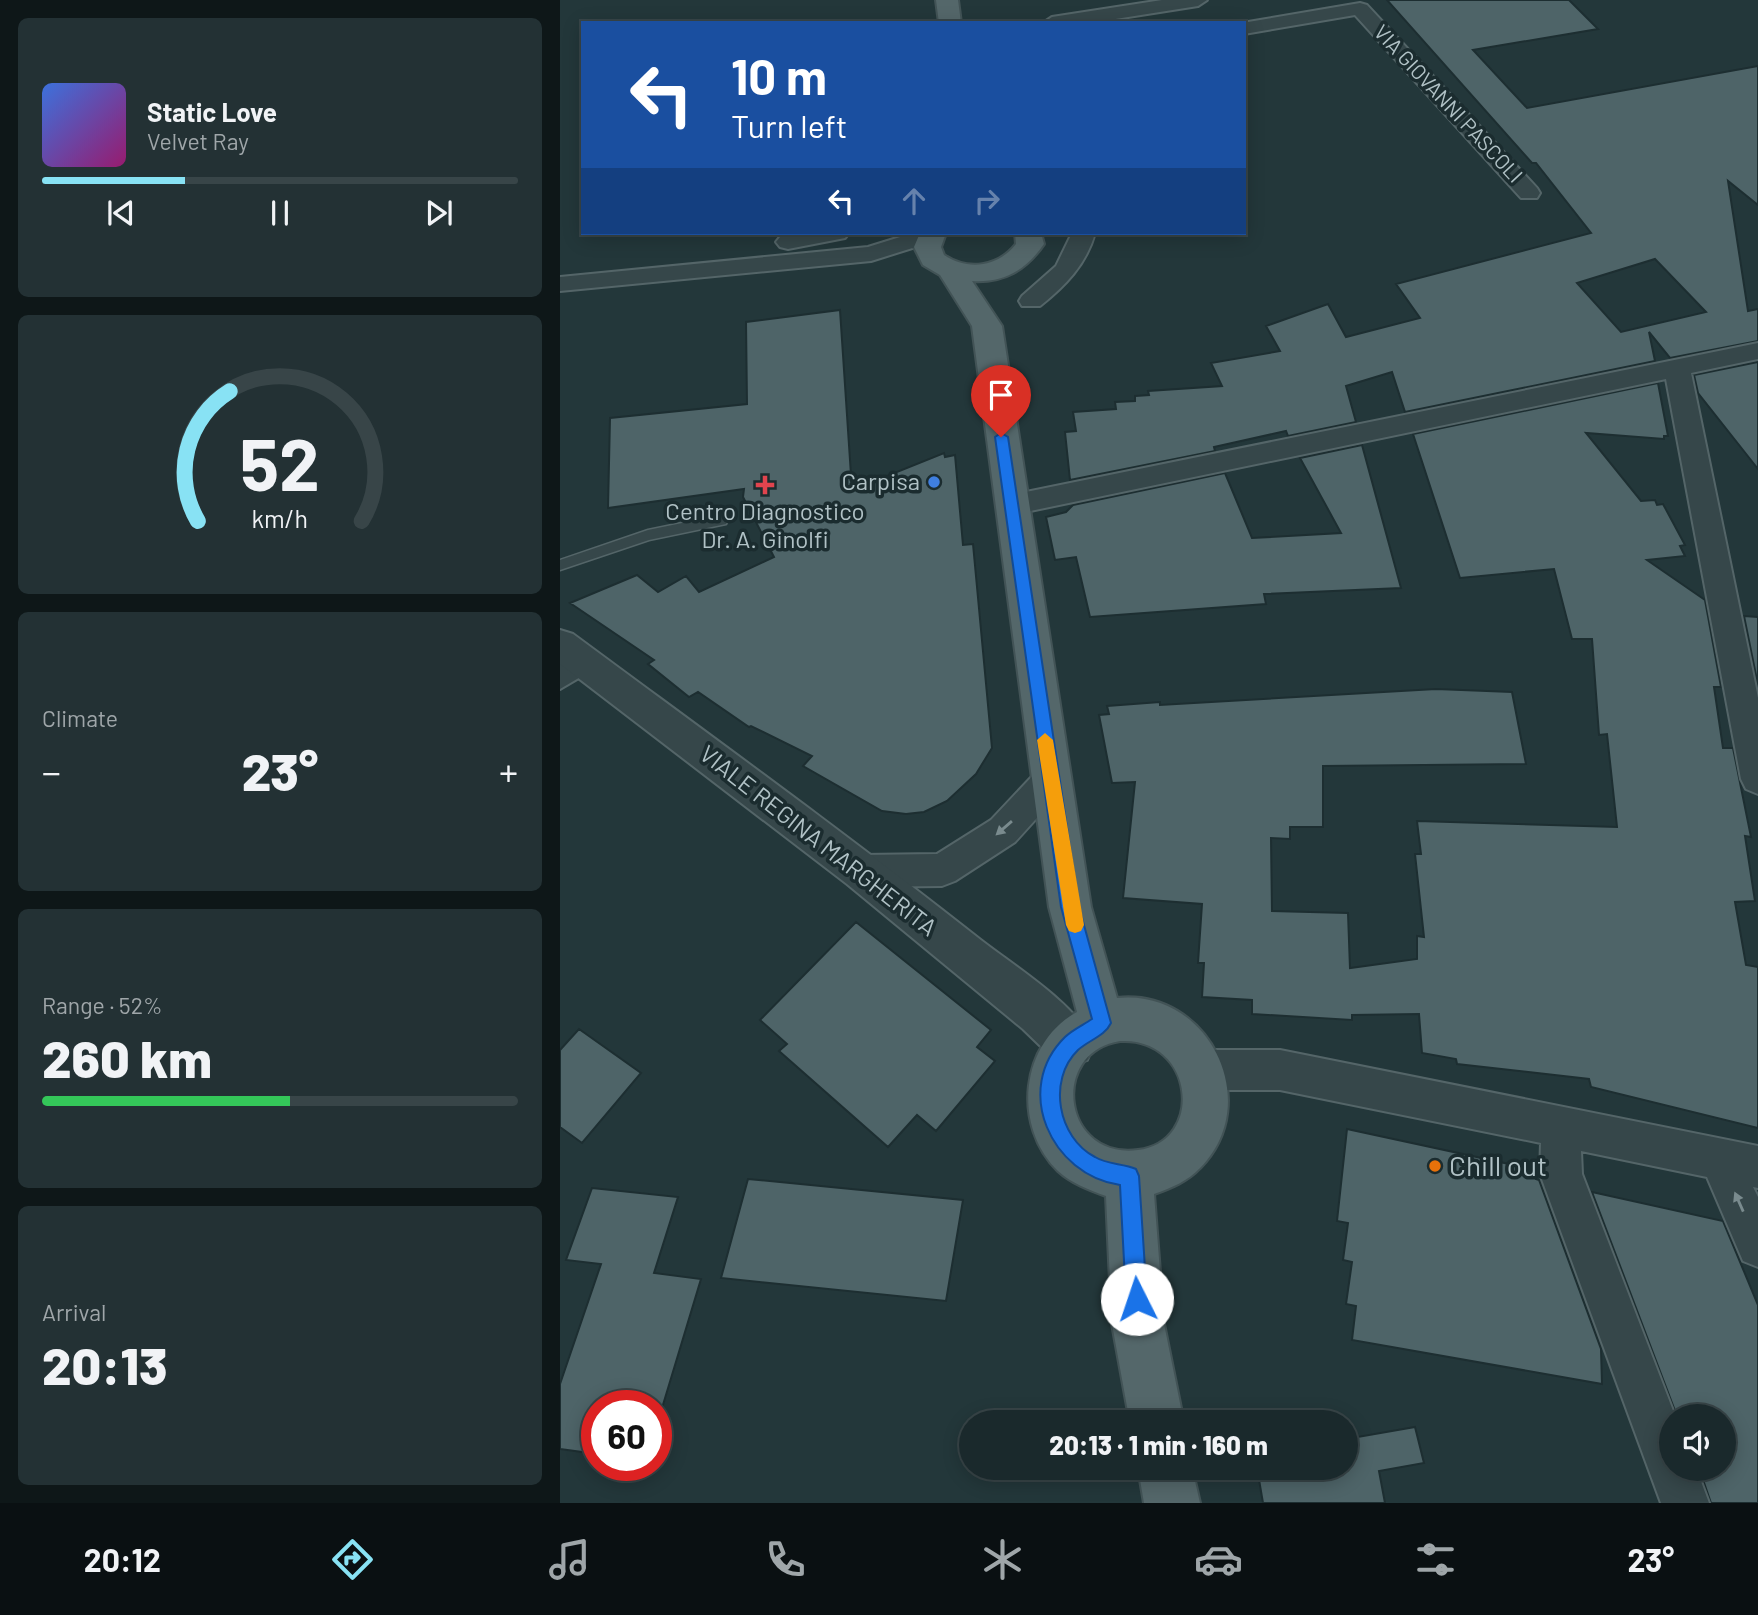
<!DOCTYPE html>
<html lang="en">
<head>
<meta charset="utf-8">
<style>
  :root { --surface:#1a292c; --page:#233134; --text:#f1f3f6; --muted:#9fa6a9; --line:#384548; --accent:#88e2f4 }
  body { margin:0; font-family:Barlow,sans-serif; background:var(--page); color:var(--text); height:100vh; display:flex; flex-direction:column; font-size:26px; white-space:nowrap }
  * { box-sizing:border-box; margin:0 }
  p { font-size:23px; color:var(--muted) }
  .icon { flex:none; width:38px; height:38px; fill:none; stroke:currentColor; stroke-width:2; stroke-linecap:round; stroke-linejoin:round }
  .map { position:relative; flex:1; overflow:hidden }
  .side { display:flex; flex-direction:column; gap:18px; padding:18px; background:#0e1718; width:560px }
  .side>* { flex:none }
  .guide { position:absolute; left:21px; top:21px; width:665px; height:214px; border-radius:0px; box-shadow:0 4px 18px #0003,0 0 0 2px var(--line); background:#1a4fa0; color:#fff; overflow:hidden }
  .fabs { position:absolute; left:1099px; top:1404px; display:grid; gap:14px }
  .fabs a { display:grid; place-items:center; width:77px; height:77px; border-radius:50%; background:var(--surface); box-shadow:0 4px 18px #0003,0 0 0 2px var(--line); font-size:35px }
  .speed { position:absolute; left:21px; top:1390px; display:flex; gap:14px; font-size:35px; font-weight:700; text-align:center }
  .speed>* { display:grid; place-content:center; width:91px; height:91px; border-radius:50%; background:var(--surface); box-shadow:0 4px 18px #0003,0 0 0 2px var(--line); line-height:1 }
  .speed .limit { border:10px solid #d22; background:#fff; color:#111 }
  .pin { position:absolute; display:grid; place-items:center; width:60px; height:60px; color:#fff; margin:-72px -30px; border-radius:50% 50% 50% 0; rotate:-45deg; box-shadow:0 0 7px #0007 }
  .pin .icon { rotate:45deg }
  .me { position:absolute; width:77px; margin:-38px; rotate:356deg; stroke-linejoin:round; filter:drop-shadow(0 0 5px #0008) }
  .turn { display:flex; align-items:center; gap:24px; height:147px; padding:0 35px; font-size:32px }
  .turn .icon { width:91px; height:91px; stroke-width:2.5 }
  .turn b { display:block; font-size:49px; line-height:60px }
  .lanes { display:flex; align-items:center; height:66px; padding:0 35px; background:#0003; justify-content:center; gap:35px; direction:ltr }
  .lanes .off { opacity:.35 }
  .big { font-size:52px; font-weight:800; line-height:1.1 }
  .side .tile { flex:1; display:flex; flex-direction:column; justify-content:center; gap:10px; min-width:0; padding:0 24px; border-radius:10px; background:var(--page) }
  .side .dial { align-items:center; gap:0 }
  .dial svg { height:182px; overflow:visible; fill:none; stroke:var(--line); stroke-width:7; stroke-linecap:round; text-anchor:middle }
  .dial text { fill:var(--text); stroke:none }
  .song { display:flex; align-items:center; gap:21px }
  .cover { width:84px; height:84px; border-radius:10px; background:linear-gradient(135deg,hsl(220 70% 55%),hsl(320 70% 35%)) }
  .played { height:7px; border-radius:4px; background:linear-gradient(90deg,var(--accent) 30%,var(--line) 30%) }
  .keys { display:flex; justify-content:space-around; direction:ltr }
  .heat { display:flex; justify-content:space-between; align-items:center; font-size:38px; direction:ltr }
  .charge { height:10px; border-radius:5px; background:linear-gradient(90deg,#34c759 52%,var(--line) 0) }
  .trip { position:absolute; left:399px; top:1410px; width:399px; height:70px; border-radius:35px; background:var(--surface); box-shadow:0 4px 18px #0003,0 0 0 2px var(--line); font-weight:800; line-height:70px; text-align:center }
  .tab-bar { display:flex; height:112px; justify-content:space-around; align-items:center; background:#0a1012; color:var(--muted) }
  .tab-bar .icon { width:49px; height:49px }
  .tab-bar .active { color:var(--accent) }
  .tab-bar b { font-size:32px; color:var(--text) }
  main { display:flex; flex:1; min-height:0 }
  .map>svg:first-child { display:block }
  .building { fill:#4e6468; stroke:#1d2e31; stroke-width:2; fill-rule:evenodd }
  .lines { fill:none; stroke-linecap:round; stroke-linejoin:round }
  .service-casing { stroke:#546568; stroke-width:3 }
  .minor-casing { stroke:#546568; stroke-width:4 }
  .tertiary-casing { stroke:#546568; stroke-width:4 }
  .primary-casing { stroke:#425356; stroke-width:4 }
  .service { fill:#36474a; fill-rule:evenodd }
  .minor { fill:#36474a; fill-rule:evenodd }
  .tertiary { fill:#36474a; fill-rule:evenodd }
  .primary { fill:#54676a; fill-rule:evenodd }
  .oneway { fill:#7a8b8e }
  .route { fill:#1a73e8; stroke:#114b97; stroke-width:2 }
  .slow { fill:#f59e0b }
  .shop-dot { fill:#3f7fe0; stroke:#1b2c2f; stroke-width:2.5 }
  .health-dot { fill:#e0444e; stroke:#1b2c2f; stroke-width:2.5 }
  .food-dot { fill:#e8710a; stroke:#1b2c2f; stroke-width:2.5 }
  .labels { text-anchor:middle; stroke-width:7; stroke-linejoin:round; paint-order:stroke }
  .far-street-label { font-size:21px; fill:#b1c2c6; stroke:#1b2c2f }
  .poi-label { font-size:24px; fill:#b1c2c6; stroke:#1b2c2f; text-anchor:end }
  .street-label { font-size:24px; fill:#b1c2c6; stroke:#1b2c2f }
  .near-poi-label { font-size:28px; fill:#b1c2c6; stroke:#1b2c2f; text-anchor:start }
</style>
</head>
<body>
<main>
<section class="side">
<div class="tile">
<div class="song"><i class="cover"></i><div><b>Static Love</b><p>Velvet Ray</p></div></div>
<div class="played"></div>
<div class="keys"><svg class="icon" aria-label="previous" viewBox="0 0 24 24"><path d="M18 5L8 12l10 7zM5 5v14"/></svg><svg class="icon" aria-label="pause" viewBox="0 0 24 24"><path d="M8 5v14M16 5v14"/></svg><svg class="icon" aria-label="next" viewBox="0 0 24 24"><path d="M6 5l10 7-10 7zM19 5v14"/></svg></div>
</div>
<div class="tile dial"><svg viewBox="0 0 100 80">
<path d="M14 69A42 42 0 1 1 86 69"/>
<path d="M14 69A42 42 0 0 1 28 12" stroke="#88e2f4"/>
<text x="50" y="56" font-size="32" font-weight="700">52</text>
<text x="50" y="72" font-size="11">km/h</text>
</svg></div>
<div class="tile"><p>Climate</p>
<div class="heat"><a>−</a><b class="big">23°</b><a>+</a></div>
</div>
<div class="tile"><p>Range · 52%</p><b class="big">260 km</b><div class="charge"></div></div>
<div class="tile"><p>Arrival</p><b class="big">20:13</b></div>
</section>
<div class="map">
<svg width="1198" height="1503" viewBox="0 0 1198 1503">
  <rect width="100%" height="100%" fill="#23373a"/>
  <path class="building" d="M827,0H1009L1038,29L913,50L967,108L1198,66V205L1168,181L1188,311L1198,309V341L1110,358L1089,332L1095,361L845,412L832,372L786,386L796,422L728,436L726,431L654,447L655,451L510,480L505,432L516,431L513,412L556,409L555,402L575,401V396L589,395L588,391L662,386L651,363L720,351L706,326L768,304L786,337L860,318L836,284L1031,233L976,163H972ZM1095,259L1146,312L1061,332L1017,283Z
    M280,310L292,490L384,453L385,457L395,455L403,545L413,544L432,748L416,774L387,801L364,812L346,814L322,811L243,766L252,756L191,726L189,727L138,692L129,697L88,664L94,660L10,603L77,575L98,592L126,576L139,592L214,557L183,497L184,489L48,508L50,418L187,404L186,322Z
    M1198,362V469L1138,393L1134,375Z
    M1098,383L1108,436H1104V439L1026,433L1081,501L1095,500L1097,505L1103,504L1125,545L1120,546L1125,556L1087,560L1145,600L1161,687H1154L1163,748H1173L1191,837L1185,836L1195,901L1175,902L1186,965L1198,967V1128L1031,1087L1029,1079L897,1064L896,1059L862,1053L859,1014L792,1015V1020L692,1014V1000L642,997L644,963H638L642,904L563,898L575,782L552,783L539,715L549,714L547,706L600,702V705L876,689L952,692L966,764L763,766V827H730V839L711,838L712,911L788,913L790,968L857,959V936L864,937L855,854H861L857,821L1057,827L1047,734L1039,735L1032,639H1012L994,569L900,578L853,434Z
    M802,445L841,588L704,594L706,604L530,617L516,557L495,560L486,517L506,512L513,505L665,473L692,538L781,533L740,458Z
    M1184,616L1198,617V685Z
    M296,922L431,1030L417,1047L435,1061L376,1131L357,1115L328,1147L219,1051L227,1044L200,1020Z
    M19,1029L81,1073L22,1143L0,1127V1050Z
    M787,1129L977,1170L976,1179L979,1180L1041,1349L1042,1384L792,1340L796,1306L786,1304L792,1262L783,1260L788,1223L777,1221Z
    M188,1179L403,1200L386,1301L161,1278Z
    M32,1188L118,1197L94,1273L141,1279L96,1428V1405H37V1454L0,1449V1384L41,1264L6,1260Z
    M1032,1192L1163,1221L1198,1305V1503H1151L1139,1468H1164V1416H1117Z
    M855,1427L864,1463L819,1471L825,1503H703L697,1468H786V1439Z"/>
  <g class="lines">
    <defs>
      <path id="service" d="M161,515L166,516L168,520L166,524L89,540L0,570V560L88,530Z"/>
      <path id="minor" d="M602,0H647L638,6L530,23H483L492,17Z
        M800,3L807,5L977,188L980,193L977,198H961L795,15L684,34L682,23Z
        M240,233H289L285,238L228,249L220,247L216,242L220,237Z
        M353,233L382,235L378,240L311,261L0,291V277L308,247Z
        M512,233H535C526,265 505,286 480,306H462L459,301L462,296L496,266Z
        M1198,343V359L1131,373L1198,698V794L1186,789L1181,779L1106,379L451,515L441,512L437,505L441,498L451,495Z
        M23,647L34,651L39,660L34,669L0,689V659Z
        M491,764L503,769L508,779L503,789L455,842L395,881L382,886L302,887L289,882L284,871L289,860L302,855L377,854L431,820L479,769Z
        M642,1050H720L1198,1146V1188L1193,1187L1198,1197V1267L1183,1261L1147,1177L1021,1151L1022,1174L1115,1416H1111V1468H1136L1149,1503H1101L980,1174L981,1143L720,1090H642L628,1084L622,1070L628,1056Z"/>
      <path id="tertiary" d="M0,630L13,634C148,734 285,833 417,937C452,965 517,1004 534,1044L527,1060L511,1066L495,1060L463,1029L287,884L0,664Z"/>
      <path id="primary" d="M376,0H398L401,23H379Z
        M360,233H386L381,247L384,255C408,271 438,267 456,244L455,233H481L484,244C466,270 444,283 412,281L442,326L531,907L557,998C648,988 705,1102 640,1168C628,1181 611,1188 594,1194L604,1324L624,1423H570L552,1324L546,1196C529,1190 511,1183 498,1171C452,1126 460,1043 517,1012L489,907L412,326L380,275L363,265L354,247ZM560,1041C635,1037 645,1142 578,1150C502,1160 489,1052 560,1041Z
        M578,1468H632L640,1503H584Z"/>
    </defs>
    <use href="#service" class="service-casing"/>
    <use href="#minor" class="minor-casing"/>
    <use href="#tertiary" class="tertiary-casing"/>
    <use href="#primary" class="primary-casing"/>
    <use href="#service" class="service"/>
    <use href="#minor" class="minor"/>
    <use href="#tertiary" class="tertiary"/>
    <use href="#primary" class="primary"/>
  </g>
  <defs><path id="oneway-solid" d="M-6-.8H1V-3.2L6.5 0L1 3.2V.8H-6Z" transform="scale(1.75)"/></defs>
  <g class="oneway">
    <use href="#oneway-solid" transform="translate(444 828) rotate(139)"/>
    <use href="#oneway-solid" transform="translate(1179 1202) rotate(-114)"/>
  </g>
  <path class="route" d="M441,433L448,437L519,907L551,1023C545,1036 529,1040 518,1050C487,1080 498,1138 535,1157C548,1165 563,1163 576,1169L579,1176L587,1299L584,1307L577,1310L569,1307L566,1299L560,1185C491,1175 452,1089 505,1037C512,1030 523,1025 532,1019L501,907L435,437Z"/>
  <path class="slow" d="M485,733L493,740L524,925L521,931L515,933L509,931L506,925L477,740Z"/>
  <circle class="shop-dot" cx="374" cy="482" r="7"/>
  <path class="health-dot" d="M201.5 474.5h7v7h7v7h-7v7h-7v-7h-7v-7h7z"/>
  <circle class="food-dot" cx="875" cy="1166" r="7"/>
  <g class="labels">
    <g class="far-street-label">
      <text transform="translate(888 104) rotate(47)" y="7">VIA GIOVANNI PASCOLI</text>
    </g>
    <g class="poi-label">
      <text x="360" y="490">Carpisa</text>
      <text x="205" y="520" text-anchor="middle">Centro Diagnostico<tspan x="205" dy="28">Dr. A. Ginolfi</tspan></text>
    </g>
    <g class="street-label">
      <text transform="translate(258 841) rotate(38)" y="8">VIALE REGINA MARGHERITA</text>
    </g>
    <g class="near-poi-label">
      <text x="889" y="1176">Chill out</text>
    </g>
  </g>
</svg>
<div class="fabs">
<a><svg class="icon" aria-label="sound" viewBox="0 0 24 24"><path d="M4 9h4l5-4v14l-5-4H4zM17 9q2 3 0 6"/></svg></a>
</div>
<div class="speed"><div class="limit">60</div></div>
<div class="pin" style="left:441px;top:437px;background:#d93025"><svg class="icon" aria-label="arrive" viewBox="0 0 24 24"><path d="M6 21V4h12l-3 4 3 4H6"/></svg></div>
<svg class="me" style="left:577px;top:1299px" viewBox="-20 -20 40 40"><circle r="19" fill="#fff"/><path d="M0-13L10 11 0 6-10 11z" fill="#1a73e8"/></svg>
<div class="trip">20:13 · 1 min · 160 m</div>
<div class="guide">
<div class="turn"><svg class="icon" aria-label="left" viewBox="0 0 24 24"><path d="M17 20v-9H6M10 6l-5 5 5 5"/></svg><div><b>10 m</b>Turn left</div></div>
<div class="lanes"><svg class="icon" aria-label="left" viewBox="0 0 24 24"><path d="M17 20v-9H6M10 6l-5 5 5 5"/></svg><svg class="icon off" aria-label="ahead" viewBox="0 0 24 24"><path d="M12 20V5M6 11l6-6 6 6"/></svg><svg class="icon off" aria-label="right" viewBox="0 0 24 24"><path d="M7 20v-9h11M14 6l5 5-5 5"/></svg></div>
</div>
</div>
</main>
<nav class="tab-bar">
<b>20:12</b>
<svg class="icon active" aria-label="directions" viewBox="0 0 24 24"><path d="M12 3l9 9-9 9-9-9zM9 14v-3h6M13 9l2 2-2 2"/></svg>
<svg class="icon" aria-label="music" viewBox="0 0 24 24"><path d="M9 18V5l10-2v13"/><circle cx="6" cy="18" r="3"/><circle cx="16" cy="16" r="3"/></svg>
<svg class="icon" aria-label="phone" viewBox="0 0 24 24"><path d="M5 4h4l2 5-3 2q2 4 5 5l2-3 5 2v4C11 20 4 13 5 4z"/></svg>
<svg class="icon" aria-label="climate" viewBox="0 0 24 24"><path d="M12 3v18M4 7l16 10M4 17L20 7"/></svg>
<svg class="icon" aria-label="car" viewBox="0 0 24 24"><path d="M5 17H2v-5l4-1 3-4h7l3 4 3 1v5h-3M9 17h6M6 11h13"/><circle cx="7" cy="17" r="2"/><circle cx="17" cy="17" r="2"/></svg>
<svg class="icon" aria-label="filters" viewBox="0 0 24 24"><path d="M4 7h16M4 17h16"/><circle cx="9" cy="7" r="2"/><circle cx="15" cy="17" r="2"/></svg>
<b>23°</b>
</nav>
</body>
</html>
